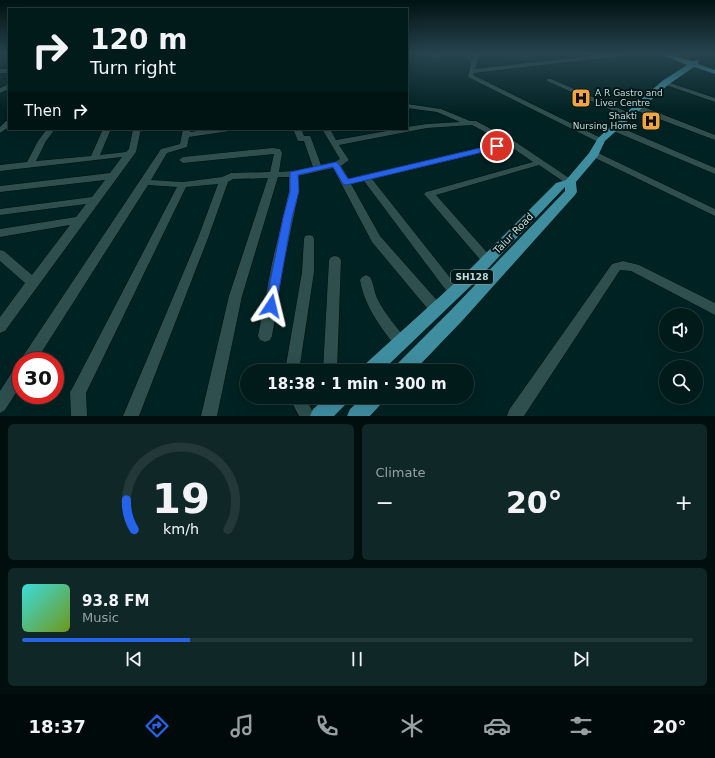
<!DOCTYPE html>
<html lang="en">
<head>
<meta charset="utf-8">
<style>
  :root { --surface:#011a1a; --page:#0f2727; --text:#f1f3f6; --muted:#96a1a2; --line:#233839; --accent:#2563eb }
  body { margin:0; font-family:"DejaVu Sans",sans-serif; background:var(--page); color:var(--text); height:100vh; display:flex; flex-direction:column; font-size:15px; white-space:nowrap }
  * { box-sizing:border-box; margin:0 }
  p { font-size:13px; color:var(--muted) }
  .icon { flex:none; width:22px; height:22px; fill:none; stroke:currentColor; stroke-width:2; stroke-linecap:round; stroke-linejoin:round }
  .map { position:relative; height:416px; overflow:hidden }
  .sheet { display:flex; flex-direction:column; gap:8px; padding:8px; background:#010e0e; flex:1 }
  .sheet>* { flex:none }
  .top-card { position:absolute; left:8px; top:8px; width:400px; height:122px; border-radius:0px; box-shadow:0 4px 16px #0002,0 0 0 1px var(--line); background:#011a1a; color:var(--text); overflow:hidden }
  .fabs { position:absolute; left:659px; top:308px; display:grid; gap:8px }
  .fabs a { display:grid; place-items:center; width:44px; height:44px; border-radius:50%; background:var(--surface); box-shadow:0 4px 16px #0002,0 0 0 1px var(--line); font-size:20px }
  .speed { position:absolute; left:12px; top:352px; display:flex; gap:8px; font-size:20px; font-weight:700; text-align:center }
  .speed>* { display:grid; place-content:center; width:52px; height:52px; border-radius:50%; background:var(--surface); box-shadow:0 4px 16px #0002,0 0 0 1px var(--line); line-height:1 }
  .speed .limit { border:6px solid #d22; background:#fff; color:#111 }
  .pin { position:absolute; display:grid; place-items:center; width:34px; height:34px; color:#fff; margin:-17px; border:2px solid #fff; border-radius:50%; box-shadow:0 1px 4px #0007 }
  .me { position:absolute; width:44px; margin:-22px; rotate:10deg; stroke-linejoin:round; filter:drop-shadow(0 0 3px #0008) }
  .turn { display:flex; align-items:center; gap:14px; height:84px; padding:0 16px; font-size:18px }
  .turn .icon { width:52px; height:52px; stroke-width:2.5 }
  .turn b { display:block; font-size:28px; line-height:34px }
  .then { display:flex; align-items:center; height:38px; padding:0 16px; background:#0003; gap:8px; font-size:15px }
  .big { font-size:30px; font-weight:700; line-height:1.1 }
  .sheet .tile { flex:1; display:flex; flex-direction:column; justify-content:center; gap:6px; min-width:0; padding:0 14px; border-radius:6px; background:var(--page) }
  .sheet .dial { align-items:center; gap:0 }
  .dial svg { height:104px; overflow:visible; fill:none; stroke:var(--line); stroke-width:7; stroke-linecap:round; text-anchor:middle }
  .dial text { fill:var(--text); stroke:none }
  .song { display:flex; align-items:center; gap:12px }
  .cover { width:48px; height:48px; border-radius:6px; background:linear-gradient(135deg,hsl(180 70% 55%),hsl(80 70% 35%)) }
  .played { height:4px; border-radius:2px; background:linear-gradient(90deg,var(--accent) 25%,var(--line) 25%) }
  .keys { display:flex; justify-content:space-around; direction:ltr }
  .heat { display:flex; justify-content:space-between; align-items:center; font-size:22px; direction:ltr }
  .sheet .tiles { flex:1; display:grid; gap:8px; grid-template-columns:1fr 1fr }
  .tile:last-child { grid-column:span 2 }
  .trip { position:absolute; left:240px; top:364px; width:234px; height:40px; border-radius:20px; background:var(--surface); box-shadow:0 4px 16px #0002,0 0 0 1px var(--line); font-weight:700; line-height:40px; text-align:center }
  .dock { display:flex; height:64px; justify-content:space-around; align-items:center; background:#000a0a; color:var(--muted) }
  .dock .icon { width:28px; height:28px }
  .dock .current { color:var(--accent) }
  .dock b { font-size:18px; color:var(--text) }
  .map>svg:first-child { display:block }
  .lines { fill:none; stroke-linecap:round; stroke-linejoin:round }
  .street-casing { stroke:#000b0b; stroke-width:1 }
  .primary-casing { stroke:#000b0b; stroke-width:1 }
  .street { fill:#2e4f4e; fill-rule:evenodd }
  .primary { fill:#3e8ea0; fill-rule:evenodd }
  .route { fill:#2563eb; stroke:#184099 }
  .labels { text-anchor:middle; stroke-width:4; stroke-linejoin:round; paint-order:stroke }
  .far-poi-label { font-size:9px; fill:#c7d9d8; stroke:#011818; text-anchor:start }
  .shield { fill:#011818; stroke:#8c9f9e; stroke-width:1 }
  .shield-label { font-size:9px; font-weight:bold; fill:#c7d9d8 }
  .street-label { font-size:10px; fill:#c7d9d8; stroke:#011818 }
</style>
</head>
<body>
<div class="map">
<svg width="715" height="416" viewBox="0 0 715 416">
  <rect width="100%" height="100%" fill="#012222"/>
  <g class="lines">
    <defs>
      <path id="street" d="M433,54H439L442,56L439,58Z
        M473,54H479L475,69L608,54H623L620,56L474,73L473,75L605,140L601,142H598L468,77Z
        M0,69H9V73H0Z
        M547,79H551L634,115L633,117H627L547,81Z
        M663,82H667L715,98V102L663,84Z
        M9,84V89L0,93V88Z
        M407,104L441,109L470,121H476L514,141L575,182L570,185L567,184L539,165L436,195L491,257L493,260L491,263L487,264L483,263L424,194L426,192L533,162L510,146L372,179L459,289L461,293L459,297L455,298L451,297L364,181L351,184L380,236L442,306L443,310L442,314L437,316L432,314L372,242L333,168L298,176L299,191L284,263L272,336L270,340L265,342L260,340L258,336L272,263L289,191V177H278L242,296L217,416H201L229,296L268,178L233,179L228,182L208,238L139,416H123L198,238L218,184L186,187L86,393L87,416H71L70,392L73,387L177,187L148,185L36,361H21L23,356L161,149L180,144L183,129H191L190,132L213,129H234L230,131L189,137L187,147L167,153L151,180L183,182L222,177L231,173L270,172L274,154L183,163L179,160L183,157L272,148L280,149L282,153L279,172L293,171L313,167L304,141H298L293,129H307L302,131L304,136H310L311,138L321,165L333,163L340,159L322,129H330L336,140L398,129H407V127L427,124L460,122L437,112L407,108ZM472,125L504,142L349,179L341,166L349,160L339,145L427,128Z
        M635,106H641L715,135V140L635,110Z
        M6,121H9V127L0,133V127Z
        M611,126H617L715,168V174L611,130Z
        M47,129H55L46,141L36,161L91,156L103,129H111L100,155L126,152L129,149L133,129H141L136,152L5,331L0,333V317L25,283L0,261V250L4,251L32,275L70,225L0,237V229L76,217L86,204L0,215V209L92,197L105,180L0,192V186L110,173L122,157L0,171V165L27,162L38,141Z
        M594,151L715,209V216L591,156L590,154L591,152Z
        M309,235L313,236L314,239V272L299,371H285L302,272L304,239L305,236Z
        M335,256L339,257L341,260L337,371H323L329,260L331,257Z
        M623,261L639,265L715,303V315L631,271L620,270L524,416H507L509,410L612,264Z
        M366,275L370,277C374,284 374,293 378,300C385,314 396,326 406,339L408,343L406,347L401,349L396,347C380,326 365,307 360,280L362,277Z
        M21,364V385L5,410L0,413V391L16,366Z
        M289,397H305L315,416H299Z"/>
      <path id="primary" d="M661,54H670L692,61L699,60L698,64L715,70V74L694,67L668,85L605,141L598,156L576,182L577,192L575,195L463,320L414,371H393L396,365L451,310L565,191V187L478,279L382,371H361L364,365L468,271L556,183L566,180L589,153L598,138L611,126L662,81L687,65L662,55Z
        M327,397H350L347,403L334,416H310L313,409Z
        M363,397H385L382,403L370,416H347L350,409Z"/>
    </defs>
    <use href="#street" class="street-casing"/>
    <use href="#primary" class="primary-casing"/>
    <use href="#street" class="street"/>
    <use href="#primary" class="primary"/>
  </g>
  <linearGradient id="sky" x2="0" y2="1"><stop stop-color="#011313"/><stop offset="0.48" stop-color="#27444f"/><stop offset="1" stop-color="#27444f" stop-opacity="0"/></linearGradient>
  <rect width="715" height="112" fill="url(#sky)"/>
  <path class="route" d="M497,144L500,145V148L346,185L343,184L333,167L298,175L299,191L292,218L276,306L275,310L271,311L266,310L265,306L283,218L290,191V172L336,162L338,163L348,179Z"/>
  <defs>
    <symbol id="hospital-square" viewBox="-11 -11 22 22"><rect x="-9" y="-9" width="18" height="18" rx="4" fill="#f2a541" stroke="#011818"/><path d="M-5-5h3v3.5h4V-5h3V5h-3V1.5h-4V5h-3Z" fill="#111"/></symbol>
  </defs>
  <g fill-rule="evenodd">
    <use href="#hospital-square" x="570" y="87" width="22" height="22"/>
    <use href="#hospital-square" x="640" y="110" width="22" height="22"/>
  </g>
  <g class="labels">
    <g class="far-poi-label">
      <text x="595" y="96">A R Gastro and<tspan x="595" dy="10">Liver Centre</tspan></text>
      <text x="637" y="119" text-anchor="end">Shakti<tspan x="637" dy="10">Nursing Home</tspan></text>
    </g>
    <rect class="shield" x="451" y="270" width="42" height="14" rx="3"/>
    <g class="shield-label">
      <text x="472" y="280">SH128</text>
    </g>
    <g class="street-label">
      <text transform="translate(513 233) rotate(-46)" y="4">Talur Road</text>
    </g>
  </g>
</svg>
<div class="fabs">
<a><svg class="icon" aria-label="sound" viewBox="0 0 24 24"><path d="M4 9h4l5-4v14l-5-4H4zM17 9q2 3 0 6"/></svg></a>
<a><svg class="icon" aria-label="search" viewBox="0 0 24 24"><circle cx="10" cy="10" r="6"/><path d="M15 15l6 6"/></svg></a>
</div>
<div class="speed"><div class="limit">30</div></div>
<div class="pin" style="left:497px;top:146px;background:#d93025"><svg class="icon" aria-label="arrive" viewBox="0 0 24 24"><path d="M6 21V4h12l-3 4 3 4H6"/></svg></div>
<svg class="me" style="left:271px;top:306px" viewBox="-20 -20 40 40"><path d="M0-17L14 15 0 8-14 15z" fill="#2563eb" stroke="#fff" stroke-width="4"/></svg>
<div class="trip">18:38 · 1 min · 300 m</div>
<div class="top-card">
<div class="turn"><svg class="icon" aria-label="right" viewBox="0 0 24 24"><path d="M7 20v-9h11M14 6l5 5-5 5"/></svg><div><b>120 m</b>Turn right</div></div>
<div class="then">Then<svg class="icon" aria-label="right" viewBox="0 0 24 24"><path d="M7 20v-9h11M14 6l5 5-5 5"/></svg></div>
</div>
</div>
<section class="sheet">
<div class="tiles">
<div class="tile dial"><svg viewBox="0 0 100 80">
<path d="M14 69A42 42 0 1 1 86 69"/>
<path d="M14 69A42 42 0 0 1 8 46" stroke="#2563eb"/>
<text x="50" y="56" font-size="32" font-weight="700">19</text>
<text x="50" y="72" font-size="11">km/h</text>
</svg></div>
<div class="tile"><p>Climate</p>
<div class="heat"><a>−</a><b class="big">20°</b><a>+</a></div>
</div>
<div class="tile">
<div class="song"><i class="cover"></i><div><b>93.8 FM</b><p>Music</p></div></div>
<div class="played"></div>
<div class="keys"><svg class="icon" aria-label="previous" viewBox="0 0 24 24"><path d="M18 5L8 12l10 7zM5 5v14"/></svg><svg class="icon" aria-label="pause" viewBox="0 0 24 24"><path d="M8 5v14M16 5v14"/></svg><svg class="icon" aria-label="next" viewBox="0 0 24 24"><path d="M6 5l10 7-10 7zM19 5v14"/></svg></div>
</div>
</div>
</section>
<nav class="dock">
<b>18:37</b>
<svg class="icon current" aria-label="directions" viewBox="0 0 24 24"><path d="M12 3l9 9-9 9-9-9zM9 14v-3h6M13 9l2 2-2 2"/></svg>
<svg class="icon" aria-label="music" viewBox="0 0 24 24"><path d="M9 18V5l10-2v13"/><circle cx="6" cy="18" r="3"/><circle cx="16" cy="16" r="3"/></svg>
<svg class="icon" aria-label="phone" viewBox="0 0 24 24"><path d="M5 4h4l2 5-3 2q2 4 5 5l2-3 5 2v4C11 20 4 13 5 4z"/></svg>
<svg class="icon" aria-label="climate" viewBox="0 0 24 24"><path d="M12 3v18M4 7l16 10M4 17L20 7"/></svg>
<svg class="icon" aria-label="car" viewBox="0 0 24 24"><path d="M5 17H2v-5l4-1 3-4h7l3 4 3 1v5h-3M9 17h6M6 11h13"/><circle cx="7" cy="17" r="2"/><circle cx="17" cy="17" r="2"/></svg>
<svg class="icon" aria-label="filters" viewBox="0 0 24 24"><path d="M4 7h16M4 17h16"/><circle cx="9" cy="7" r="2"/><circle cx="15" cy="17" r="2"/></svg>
<b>20°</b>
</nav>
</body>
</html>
